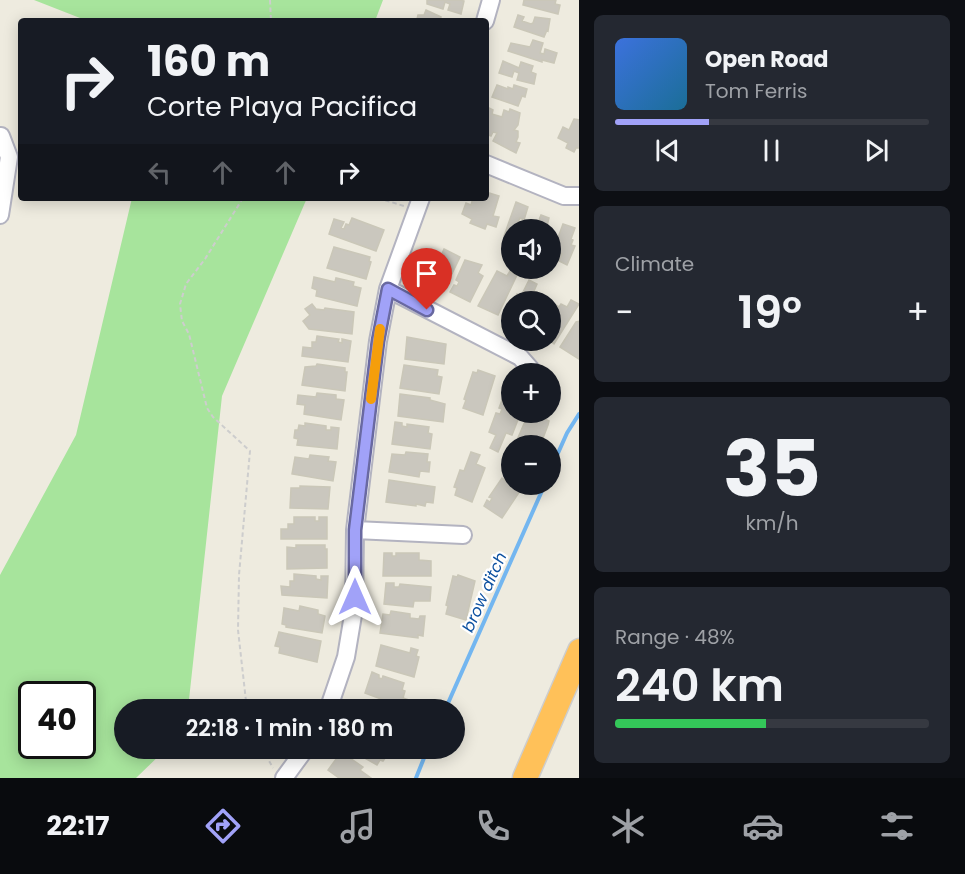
<!DOCTYPE html>
<html lang="en">
<head>
<meta charset="utf-8">
<style>
  :root { --surface:#171b24; --page:#242831; --text:#f1f3f6; --muted:#9ea1a6; --line:#363941; --accent:#a1a2f8 }
  body { margin:0; font-family:Poppins,sans-serif; background:var(--page); color:var(--text); height:100vh; display:flex; flex-direction:column; font-size:22px; white-space:nowrap }
  * { box-sizing:border-box; margin:0 }
  p { font-size:20px; color:var(--muted) }
  .icon { flex:none; width:33px; height:33px; fill:none; stroke:currentColor; stroke-width:2; stroke-linecap:round; stroke-linejoin:round }
  .map { position:relative; flex:1; overflow:hidden }
  .drawer { display:flex; flex-direction:column; gap:15px; padding:15px; background:#0d0f14; width:386px }
  .drawer>* { flex:none }
  .hud { position:absolute; left:18px; top:18px; width:471px; height:183px; border-radius:6px; box-shadow:0 3px 15px #0003; background:#171b24; color:var(--text); overflow:hidden }
  .buttons { position:absolute; left:501px; top:219px; display:grid; gap:12px }
  .buttons a { display:grid; place-items:center; width:60px; height:60px; border-radius:50%; background:var(--surface); box-shadow:0 3px 15px #0003; font-size:30px }
  .speed { position:absolute; left:18px; top:681px; display:flex; gap:12px; font-size:30px; font-weight:700; text-align:center }
  .speed>* { display:grid; place-content:center; width:78px; height:78px; border-radius:50%; background:var(--surface); box-shadow:0 3px 15px #0003; line-height:1 }
  .speed .limit { border:3px solid #111; border-radius:9px; background:#fff; color:#111 }
  .pin { position:absolute; display:grid; place-items:center; width:51px; height:51px; color:#fff; margin:-62px -26px; border-radius:50% 50% 50% 0; rotate:-45deg; box-shadow:0 0 6px #0007 }
  .pin .icon { rotate:45deg }
  .me { position:absolute; width:66px; margin:-33px; rotate:0deg; stroke-linejoin:round; filter:drop-shadow(0 0 4px #0008) }
  .turn { display:flex; align-items:center; gap:21px; height:126px; padding:0 30px; font-size:27px }
  .turn .icon { width:78px; height:78px; stroke-width:2.5 }
  .turn b { display:block; font-size:42px; line-height:51px }
  .lanes { display:flex; align-items:center; height:57px; padding:0 30px; background:#0003; justify-content:center; gap:30px; direction:ltr }
  .lanes .off { opacity:.35 }
  .big { font-size:45px; font-weight:600; line-height:1.1 }
  .drawer .tile { flex:1; display:flex; flex-direction:column; justify-content:center; gap:9px; min-width:0; padding:0 21px; border-radius:9px; background:var(--page) }
  .drawer .dial { align-items:center; gap:0 }
  .dial b { font-size:78px; line-height:1 }
  .song { display:flex; align-items:center; gap:18px }
  .cover { width:72px; height:72px; border-radius:9px; background:linear-gradient(135deg,hsl(220 70% 55%),hsl(200 70% 35%)) }
  .played { height:6px; border-radius:3px; background:linear-gradient(90deg,var(--accent) 30%,var(--line) 30%) }
  .keys { display:flex; justify-content:space-around; direction:ltr }
  .heat { display:flex; justify-content:space-between; align-items:center; font-size:33px; direction:ltr }
  .charge { height:9px; border-radius:4px; background:linear-gradient(90deg,#34c759 48%,var(--line) 0) }
  .trip { position:absolute; left:114px; top:699px; width:351px; height:60px; border-radius:30px; background:var(--surface); box-shadow:0 3px 15px #0003; font-weight:600; line-height:60px; text-align:center }
  .tab-bar { display:flex; height:96px; justify-content:space-around; align-items:center; background:#090b0e; color:var(--muted) }
  .tab-bar .icon { width:42px; height:42px }
  .tab-bar .current { color:var(--accent) }
  .tab-bar b { font-size:27px; color:var(--text) }
  main { display:flex; flex:1; min-height:0 }
  .map>svg:first-child { display:block }
  .green { fill:#a7e49c; fill-rule:evenodd }
  .lines { fill:none; stroke-linecap:round; stroke-linejoin:round }
  .stream { stroke:#73b6f0; stroke-width:4 }
  .building { fill:#cac7be; stroke:#cac7b8; stroke-width:1.5 }
  .minor-casing { stroke:#b3b3c0; stroke-width:20 }
  .highway-casing { stroke:#cdcdcd; stroke-width:27 }
  .path { stroke:#cdcdcd; stroke-width:2; stroke-dasharray:4.5 3; stroke-linecap:butt }
  .minor { stroke:#fff; stroke-width:16 }
  .highway { stroke:#ffc159; stroke-width:24 }
  .route-casing { stroke:#6969a1; stroke-width:15 }
  .route { stroke:#a1a2f8; stroke-width:10 }
  .slow { stroke:#f59e0b; stroke-width:10 }
  .labels { text-anchor:middle; stroke-width:4.5; stroke-linejoin:round; paint-order:stroke }
  .water-label { font-size:16px; font-style:italic; fill:#0d51a0; stroke:#fff }
</style>
</head>
<body>
<main>
<div class="map">
<svg width="580" height="778" viewBox="0 0 580 778">
  <rect width="100%" height="100%" fill="#eeebdf"/>
  <path class="green" d="M34,0H383L375,21H96L80,18Z
    M132,198H307L222,396L188,709L124,710V748L166,749L136,778H0V575L76,435ZM32,694H82V746H32Z"/>
  <g class="lines">
    <path class="stream" d="M550,471L567,433L579,414
      M445,710L545,484
      M416,778L428,748"/>
  </g>
  <path class="building" d="M427,0H460L464,1L461,14L448,10L450,4L445,2L443,9L427,4Z
    M524,0H556L555,4L560,5L558,14L523,5Z
    M426,10L441,17L440,20L418,21L417,19L418,15H424Z
    M518,15L524,17L522,21L531,24L533,23L535,17L550,19L548,31L547,30L544,37L514,27Z
    M533,40L543,43L540,53L544,54L545,49L557,53L554,63L542,60V62L508,51L511,43L530,47Z
    M503,61L519,68L521,62L533,66L531,72L536,74L534,84L517,80L519,73L514,71L512,77L499,73Z
    M497,85L508,89V87L513,89L514,85L527,89L525,97L522,96L518,106L492,97Z
    M487,107L493,110L492,114L502,117L504,110L509,112L510,109L520,113L518,125L514,130L518,131V137L516,142L520,143L516,153L493,141L497,133L493,132L491,136L486,134Z
    M574,119L580,120V148H576L574,152L566,148L568,143L558,138L563,127L569,130Z
    M486,192L499,196L493,216L499,217L496,227L487,224L485,229L470,223L472,219L462,214L466,203L471,205L473,198H486Z
    M516,202L528,207L524,220L520,218L518,222L526,224L524,230H512V239L504,236Z
    M541,215L549,218L546,230H535Z
    M352,218L384,230L376,251L329,234L334,219L344,222L341,228L344,229L346,224L349,225Z
    M563,224L575,228L571,239L573,240L571,245L575,246L567,265L559,261L562,254L558,252L557,256L552,254Z
    M334,247L370,257L369,261L371,262L366,279L327,268Z
    M444,249L460,257L444,290L428,282L431,275L428,273L436,257L440,258Z
    M465,260L482,265L478,273L483,276L470,302L450,292L454,285L457,286L459,282L456,280Z
    M497,271L507,276L510,271L517,275L498,315L478,306Z
    M314,277L335,282L336,278L354,282L353,286L361,288L357,306L316,296L317,290L312,288Z
    M529,280L537,284L534,291L543,295L539,302H513L517,294L521,296Z
    M571,300L579,304L554,344L549,340L550,309L554,304L559,307L561,304L567,307Z
    M312,304L316,309L324,310L325,308L354,312L352,334L309,329L303,321L310,315L305,309Z
    M580,321V358L579,359L560,347L576,322Z
    M317,336L339,339L338,342L342,343V339L351,341L348,362L302,356L303,347L312,348V342H316Z
    M407,337L446,344L444,364L405,359Z
    M317,364L345,368V372H347L345,391L302,385L305,367L316,366Z
    M404,365L438,370L437,376L442,377L439,394L400,388Z
    M478,370L495,376L483,415L463,408L466,400L464,399L473,372L477,373Z
    M317,393L336,395V399L344,400L341,420L304,414L305,405L297,404L298,395L316,397Z
    M400,394L430,398V400L445,404L443,422L398,416Z
    M502,400L512,404V412H521L512,435L506,433L498,452L490,448L496,435L489,432L496,413L500,414L502,409L499,408Z
    M529,412L549,421L548,425L540,446H518L520,441L517,440Z
    M395,422L402,423V426L407,427V424L429,427L428,433L432,434L430,449L392,444Z
    M305,423L326,426V430H331V427L339,428L337,449L297,445L298,439L294,438L295,430H298L299,425L305,426Z
    M406,452L428,454L427,462H430L429,472L420,471L419,477L389,472L392,454L405,455Z
    M471,452L480,455L476,464L485,468L472,502L455,495L457,488L454,487L460,470L464,471Z
    M310,455L329,457L328,461L336,462L333,481L292,474L295,457L309,459Z
    M502,478L508,482L512,479V484L524,485L502,518L484,506L487,500L490,502L492,498L489,497Z
    M389,480L435,487L433,503L426,502L425,506L416,504V506L386,502Z
    M300,486L330,487L328,509L290,508L291,488H300Z
    M294,517H315V521H319V517H327V539H281V529H288V524H294Z
    M296,545H325V549H327V568L287,569V547L296,548Z
    M384,553H392V556H396V553H419V560L431,561V576H383Z
    M294,574L316,576V579L321,580V576H328L327,598L282,595L281,586L290,587V581H294Z
    M458,575L475,581L466,620L446,614L448,606L446,605L453,576L457,577Z
    M386,583H394V587H399L400,584L431,587L430,601H414L413,607L384,604Z
    M300,606L318,610V614L325,616L322,633L286,627V625L282,624L284,608L299,611Z
    M391,611L410,614V618L419,619L420,616H425L423,636L418,635V638L380,633L383,614L390,615Z
    M279,632L321,641L317,662L279,653L280,647L275,646Z
    M381,645L410,653L411,648L418,650L416,656L419,657L414,677L376,666Z
    M372,672L379,675V678L382,679L383,676L404,683L402,690L405,691L403,698L412,701L410,707L401,704L400,706L365,693Z
    M361,703L369,706L371,703L385,710H358Z
    M347,748H383L381,751L388,754L383,761L380,760L377,765Z
    M339,755L345,759L347,756L363,767L360,770L371,778H339L328,770Z"/>
  <g class="lines">
    <defs>
      <path id="minor" d="M485,21L491,0
        M486,164L564,196H580
        M0,215L9,157L1,136
        M388,289L520,357L535,374
        M355,530L463,535
        M328,710L346,657L354,609L355,530L378,341L388,289L421,198
        M284,778L306,748"/>
      <path id="highway" d="M525,778L580,651"/>
    </defs>
    <use href="#minor" class="minor-casing"/>
    <use href="#highway" class="highway-casing"/>
    <path class="path" d="M270,0L271,21
      M243,198L205,259L186,284L180,304L182,321L189,334L207,408L213,417L250,451L239,575L238,630L247,710
      M378,198L404,206
      M262,748L273,768"/>
    <use href="#minor" class="minor"/>
    <use href="#highway" class="highway"/>
  </g>
  <g class="lines">
    <defs>
      <path id="route" d="M355,597V530L378,341L388,289L427,310"/>
    </defs>
    <use href="#route" class="route-casing"/>
    <use href="#route" class="route"/>
    <path class="slow" d="M371,399L380,329"/>
  </g>
  <g class="labels">
    <g class="water-label">
      <text transform="translate(484 592) rotate(-66)" y="6">brow ditch</text>
    </g>
  </g>
</svg>
<div class="buttons">
<a><svg class="icon" aria-label="sound" viewBox="0 0 24 24"><path d="M4 9h4l5-4v14l-5-4H4zM17 9q2 3 0 6"/></svg></a>
<a><svg class="icon" aria-label="search" viewBox="0 0 24 24"><circle cx="10" cy="10" r="6"/><path d="M15 15l6 6"/></svg></a>
<a>+</a>
<a>−</a>
</div>
<div class="speed"><div class="limit">40</div></div>
<div class="pin" style="left:427px;top:310px;background:#d93025"><svg class="icon" aria-label="arrive" viewBox="0 0 24 24"><path d="M6 21V4h12l-3 4 3 4H6"/></svg></div>
<svg class="me" style="left:355px;top:597px" viewBox="-20 -20 40 40"><path d="M0-17L14 15 0 8-14 15z" fill="#a1a2f8" stroke="#fff" stroke-width="4"/></svg>
<div class="trip">22:18 · 1 min · 180 m</div>
<div class="hud">
<div class="turn"><svg class="icon" aria-label="right" viewBox="0 0 24 24"><path d="M7 20v-9h11M14 6l5 5-5 5"/></svg><div><b>160 m</b>Corte Playa Pacifica</div></div>
<div class="lanes"><svg class="icon off" aria-label="left" viewBox="0 0 24 24"><path d="M17 20v-9H6M10 6l-5 5 5 5"/></svg><svg class="icon off" aria-label="ahead" viewBox="0 0 24 24"><path d="M12 20V5M6 11l6-6 6 6"/></svg><svg class="icon off" aria-label="ahead" viewBox="0 0 24 24"><path d="M12 20V5M6 11l6-6 6 6"/></svg><svg class="icon" aria-label="right" viewBox="0 0 24 24"><path d="M7 20v-9h11M14 6l5 5-5 5"/></svg></div>
</div>
</div>
<section class="drawer">
<div class="tile">
<div class="song"><i class="cover"></i><div><b>Open Road</b><p>Tom Ferris</p></div></div>
<div class="played"></div>
<div class="keys"><svg class="icon" aria-label="previous" viewBox="0 0 24 24"><path d="M18 5L8 12l10 7zM5 5v14"/></svg><svg class="icon" aria-label="pause" viewBox="0 0 24 24"><path d="M8 5v14M16 5v14"/></svg><svg class="icon" aria-label="next" viewBox="0 0 24 24"><path d="M6 5l10 7-10 7zM19 5v14"/></svg></div>
</div>
<div class="tile"><p>Climate</p>
<div class="heat"><a>−</a><b class="big">19°</b><a>+</a></div>
</div>
<div class="tile dial"><b>35</b><p>km/h</p></div>
<div class="tile"><p>Range · 48%</p><b class="big">240 km</b><div class="charge"></div></div>
</section>
</main>
<nav class="tab-bar">
<b>22:17</b>
<svg class="icon current" aria-label="directions" viewBox="0 0 24 24"><path d="M12 3l9 9-9 9-9-9zM9 14v-3h6M13 9l2 2-2 2"/></svg>
<svg class="icon" aria-label="music" viewBox="0 0 24 24"><path d="M9 18V5l10-2v13"/><circle cx="6" cy="18" r="3"/><circle cx="16" cy="16" r="3"/></svg>
<svg class="icon" aria-label="phone" viewBox="0 0 24 24"><path d="M5 4h4l2 5-3 2q2 4 5 5l2-3 5 2v4C11 20 4 13 5 4z"/></svg>
<svg class="icon" aria-label="climate" viewBox="0 0 24 24"><path d="M12 3v18M4 7l16 10M4 17L20 7"/></svg>
<svg class="icon" aria-label="car" viewBox="0 0 24 24"><path d="M5 17H2v-5l4-1 3-4h7l3 4 3 1v5h-3M9 17h6M6 11h13"/><circle cx="7" cy="17" r="2"/><circle cx="17" cy="17" r="2"/></svg>
<svg class="icon" aria-label="filters" viewBox="0 0 24 24"><path d="M4 7h16M4 17h16"/><circle cx="9" cy="7" r="2"/><circle cx="15" cy="17" r="2"/></svg>
</nav>
</body>
</html>
